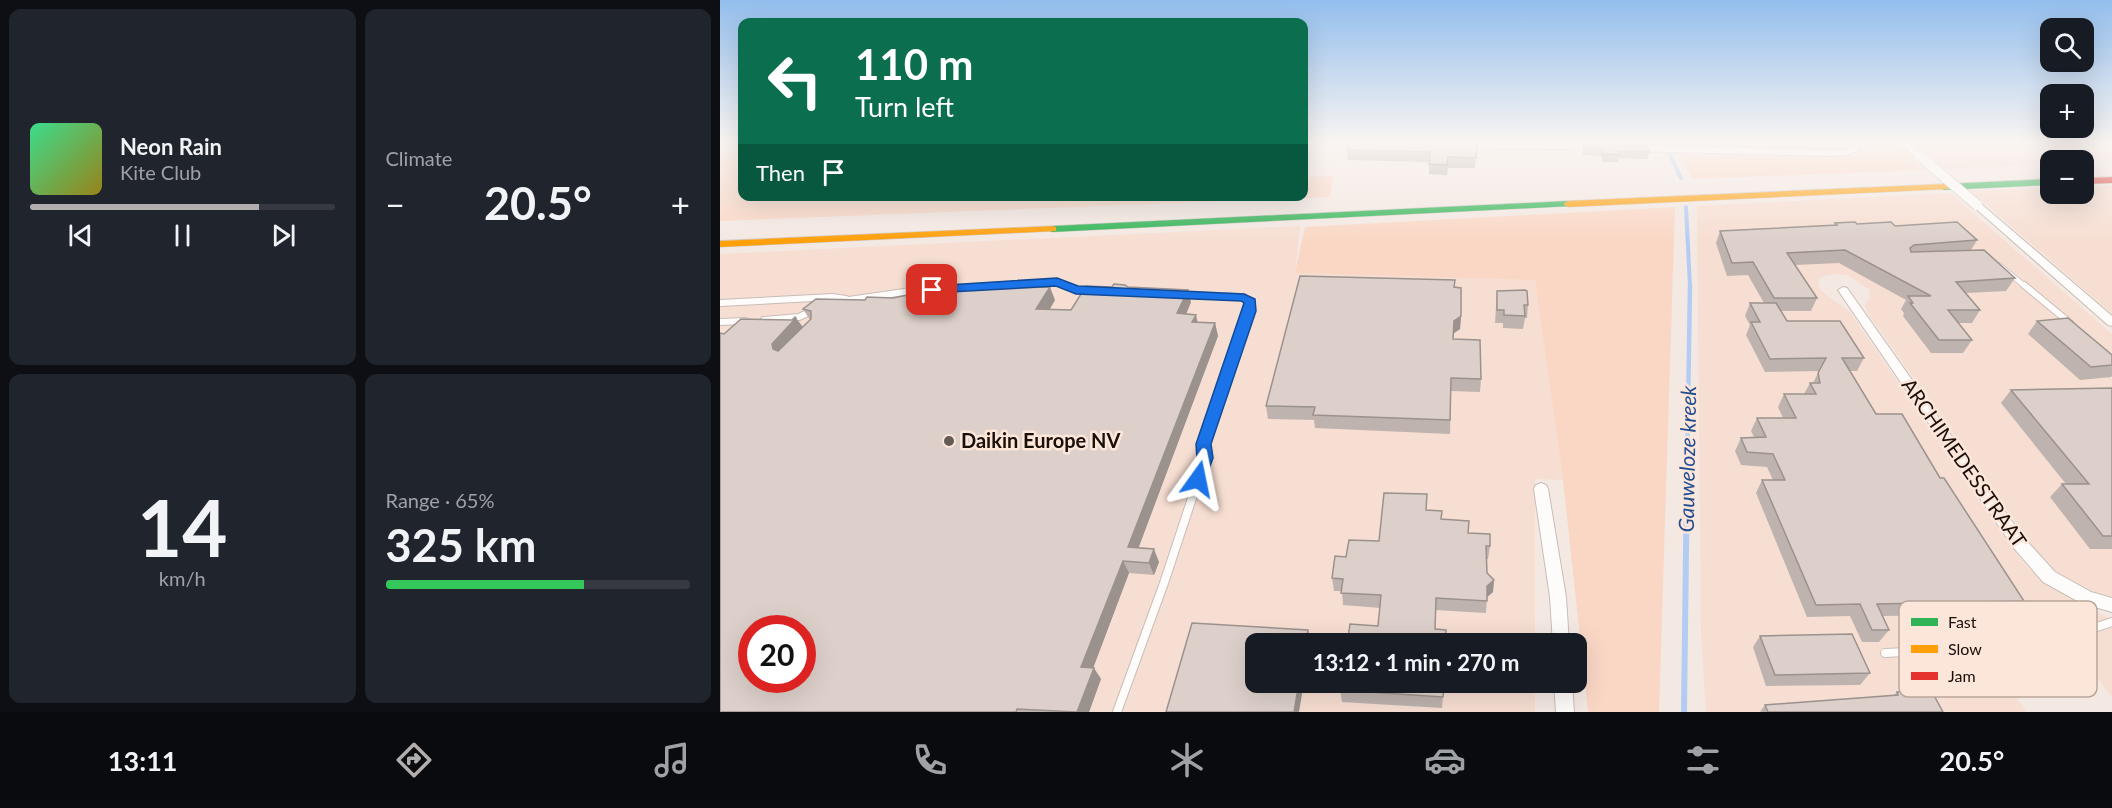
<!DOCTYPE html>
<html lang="en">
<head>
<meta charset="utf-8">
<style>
  :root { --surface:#171b24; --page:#20242c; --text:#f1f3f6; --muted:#9ea1a6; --line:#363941; --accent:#b2aead }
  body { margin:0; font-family:Lato,sans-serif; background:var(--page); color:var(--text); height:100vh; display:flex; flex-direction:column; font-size:22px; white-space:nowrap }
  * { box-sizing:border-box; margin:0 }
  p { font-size:20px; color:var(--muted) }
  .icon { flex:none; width:33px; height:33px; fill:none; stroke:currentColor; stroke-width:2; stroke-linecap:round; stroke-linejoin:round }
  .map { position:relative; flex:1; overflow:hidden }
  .side { display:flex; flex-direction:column; gap:9px; padding:9px; background:#0d0f14; width:720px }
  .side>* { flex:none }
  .guide { position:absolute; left:18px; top:18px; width:570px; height:183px; border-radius:12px; box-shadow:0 6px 24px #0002; background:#0b6e4f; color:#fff; overflow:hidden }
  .fabs { position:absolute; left:1320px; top:18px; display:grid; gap:12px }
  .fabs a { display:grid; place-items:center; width:54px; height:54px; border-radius:12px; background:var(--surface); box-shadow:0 6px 24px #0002; font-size:30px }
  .speed { position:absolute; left:18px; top:615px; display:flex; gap:12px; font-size:30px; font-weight:700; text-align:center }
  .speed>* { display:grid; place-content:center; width:78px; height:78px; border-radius:50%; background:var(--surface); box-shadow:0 6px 24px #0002; line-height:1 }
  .speed .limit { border:9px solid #d22; background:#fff; color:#111 }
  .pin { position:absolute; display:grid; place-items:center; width:51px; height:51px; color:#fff; margin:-26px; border-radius:12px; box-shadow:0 3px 9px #0006 }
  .me { position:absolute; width:66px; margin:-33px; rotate:12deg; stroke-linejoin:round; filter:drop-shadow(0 0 4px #0008) }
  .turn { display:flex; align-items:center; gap:21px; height:126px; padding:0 18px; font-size:27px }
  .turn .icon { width:78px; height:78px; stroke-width:2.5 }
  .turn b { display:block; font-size:42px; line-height:51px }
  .then { display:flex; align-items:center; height:57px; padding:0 18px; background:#0003; gap:12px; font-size:22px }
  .big { font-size:45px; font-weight:700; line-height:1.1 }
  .side .card { flex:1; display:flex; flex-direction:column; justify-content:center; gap:9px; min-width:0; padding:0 21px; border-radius:12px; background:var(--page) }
  .side .dial { align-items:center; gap:0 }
  .dial b { font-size:78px; line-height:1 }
  .song { display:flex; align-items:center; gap:18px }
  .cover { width:72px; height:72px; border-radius:9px; background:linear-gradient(135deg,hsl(150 70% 55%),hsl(50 70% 35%)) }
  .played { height:6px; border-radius:3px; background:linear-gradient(90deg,var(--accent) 75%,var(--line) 75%) }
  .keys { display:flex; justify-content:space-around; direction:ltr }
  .heat { display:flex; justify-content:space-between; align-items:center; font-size:33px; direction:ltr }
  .charge { height:9px; border-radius:4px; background:linear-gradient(90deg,#34c759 65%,var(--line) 0) }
  .side .tiles { flex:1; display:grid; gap:9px; grid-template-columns:repeat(2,1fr) }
  .trip { position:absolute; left:525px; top:633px; width:342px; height:60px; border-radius:12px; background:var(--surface); box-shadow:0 6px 24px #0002; font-weight:700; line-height:60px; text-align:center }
  .tab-bar { display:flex; height:96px; justify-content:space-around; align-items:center; background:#090b0e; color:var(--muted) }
  .tab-bar .icon { width:42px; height:42px }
  .tab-bar .on { color:var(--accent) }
  .tab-bar b { font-size:27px; color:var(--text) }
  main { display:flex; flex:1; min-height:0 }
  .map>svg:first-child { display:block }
  .built { fill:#f7ded2; fill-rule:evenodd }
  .green { fill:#fad7c5 }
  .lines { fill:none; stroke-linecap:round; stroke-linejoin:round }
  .stream-far2 { stroke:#b4ccf4; stroke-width:4 }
  .stream-far1 { stroke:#b4ccf4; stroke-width:4.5 }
  .stream { stroke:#b4ccf4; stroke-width:6 }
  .lane-far2-casing { stroke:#c9bdb7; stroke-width:6 }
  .lane-far1-casing { stroke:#c9bdb7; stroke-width:8 }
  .lane-casing { stroke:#c9bdb7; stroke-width:10 }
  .street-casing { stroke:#c9bdb7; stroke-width:2 }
  .fast-casing { stroke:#cdc7c3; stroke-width:1 }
  .slow-casing { stroke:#cdc7c3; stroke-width:1 }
  .jam-casing { stroke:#cdc7c3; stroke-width:1 }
  .lane-far2 { stroke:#fdfcfb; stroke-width:4.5 }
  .lane-far1 { stroke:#fdfcfb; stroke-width:6 }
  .lane { stroke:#fdfcfb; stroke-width:8 }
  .street { fill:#fdfcfb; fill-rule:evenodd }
  .fast { fill:#30b455; fill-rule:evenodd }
  .slow { fill:#ff9f0a; fill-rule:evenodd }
  .jam { fill:#e5322d; fill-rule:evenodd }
  .street-bridge-casing { stroke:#c9bdb7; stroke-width:11; stroke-linecap:butt }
  .street-bridge { stroke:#fdfcfb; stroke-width:10 }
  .wall { fill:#beb3ae }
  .shaded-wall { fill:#9b928d }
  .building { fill:#ddd0ca; stroke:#9b928d; stroke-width:1.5; fill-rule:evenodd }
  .route { fill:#1a73e8; stroke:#114b97; stroke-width:1.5 }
  .poi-dot { fill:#665a54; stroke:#fce6da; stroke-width:2 }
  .labels { text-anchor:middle; stroke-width:5; stroke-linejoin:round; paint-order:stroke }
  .poi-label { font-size:20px; font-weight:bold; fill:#1a0e08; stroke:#fce6da; text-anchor:start }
  .street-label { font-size:20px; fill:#1a0e08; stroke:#fce6da }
  .water-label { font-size:21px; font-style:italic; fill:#214e93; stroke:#fce6da }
  .key { fill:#fce6da; stroke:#b8a59b; stroke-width:1.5 }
  .key-label { font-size:16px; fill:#1a0e08 }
</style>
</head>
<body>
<main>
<section class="side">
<div class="tiles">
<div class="card">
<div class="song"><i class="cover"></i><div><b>Neon Rain</b><p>Kite Club</p></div></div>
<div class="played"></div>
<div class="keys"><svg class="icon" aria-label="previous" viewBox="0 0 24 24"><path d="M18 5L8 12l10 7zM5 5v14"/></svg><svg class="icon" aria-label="pause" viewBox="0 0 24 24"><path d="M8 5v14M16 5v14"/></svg><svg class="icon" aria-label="next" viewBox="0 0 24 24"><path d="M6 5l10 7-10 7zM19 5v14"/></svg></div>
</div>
<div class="card"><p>Climate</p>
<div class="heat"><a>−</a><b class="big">20.5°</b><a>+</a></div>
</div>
<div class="card dial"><b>14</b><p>km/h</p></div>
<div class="card"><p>Range · 65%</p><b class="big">325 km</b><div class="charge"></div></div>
</div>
</section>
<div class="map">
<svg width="1392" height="712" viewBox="0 0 1392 712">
  <rect width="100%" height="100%" fill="#f4e8e2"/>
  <path class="built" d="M952,142H1133L1132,147L1124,151L955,147Z
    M1193,142H1392V162L1330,160V164L1225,169Z
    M1364,186H1392V314L1251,191L1330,188V194H1364Z
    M1230,193L1392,334V598L1359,586L1336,572L1318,554L1147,312L1145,304L1150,298L1149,289L1127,275L1114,274L1104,276L1098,280L1099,287L1105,294L1130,312L1291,547L1308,568L1325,584L1392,620V698L1356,649L1283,676L1306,712H986L981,635L977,206Z
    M580,226L575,273L815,279L843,480L815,479V643L536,644V682L815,683V712H0V254ZM32,628H82V680H32Z"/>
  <path class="green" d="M0,142H22V196H584V177L614,176L610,197L0,221Z
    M1141,142H1174L1205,170L972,179L957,151L1126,155L1134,154L1142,147Z
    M955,207L939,712H868L843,480L815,280L575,273L585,227Z"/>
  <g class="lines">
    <path class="stream-far2" d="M944,142L961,178
      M966,207L970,287"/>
    <path class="stream-far1" d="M967,473L970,285"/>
    <path class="stream" d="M964,712L967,471"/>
    <defs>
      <path id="lane-far2" d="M1279,265L1306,287
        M260,287L337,282L348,287"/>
      <path id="lane-far1" d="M345,285L356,290L370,291
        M1304,285L1350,323
        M464,295L524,297L530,302L529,311L484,444L485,458L480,473
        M122,301L191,291L284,285
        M0,303L112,297L126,299
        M44,320L79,317L92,311
        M0,322L25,321"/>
      <path id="lane" d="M1165,653L1319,646L1392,622
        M397,712L444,583L481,471"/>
      <path id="street" d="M737,142L879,144L883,147L879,150L740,147L737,146Z
        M1133,142H1141L1139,150L1127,155L1112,156L911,151L907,148L911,145L1112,150H1125L1132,147Z
        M1179,142H1188L1204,156L1197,158Z
        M1257,202L1260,203L1392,316V326L1388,325L1254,207L1252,205Z
        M1123,287L1127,288L1303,537L1335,572L1371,592L1392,598V612L1361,603L1323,582L1293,547L1118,290Z
        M821,483L826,485L828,489L846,597L849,644H833L830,597L814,489L816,485Z
        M834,682H852L854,712H836Z"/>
      <path id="fast" d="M1330,179V185L1224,190L1219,187L1224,184Z
        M848,201L853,204L852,206L332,232L326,229L332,226Z"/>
      <path id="slow" d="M1224,184L1229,187L1228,189L848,207L843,204L848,201Z
        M332,226L336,227V231L0,247V241Z"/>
      <path id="jam" d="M1392,177V183L1364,184V178Z"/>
    </defs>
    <use href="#lane-far2" class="lane-far2-casing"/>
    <use href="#lane-far1" class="lane-far1-casing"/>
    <use href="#lane" class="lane-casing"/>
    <use href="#street" class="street-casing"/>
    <use href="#fast" class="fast-casing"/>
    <use href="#slow" class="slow-casing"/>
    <use href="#jam" class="jam-casing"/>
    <use href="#lane-far2" class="lane-far2"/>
    <use href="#lane-far1" class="lane-far1"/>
    <use href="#lane" class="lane"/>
    <use href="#street" class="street"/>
    <use href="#fast" class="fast"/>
    <use href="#slow" class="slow"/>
    <use href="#jam" class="jam"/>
    <defs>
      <path id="street-bridge" d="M1200,156L1257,205"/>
    </defs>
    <use href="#street-bridge" class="street-bridge-casing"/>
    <use href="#street-bridge" class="street-bridge"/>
  </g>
  <path class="wall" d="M757,142L755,168H728L727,175L709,174V162L628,160L627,150Z
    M860,142H921L920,143Z
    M864,145L929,152L927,159L899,158L898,162H883L881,156L863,155L862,152Z
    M1115,223L1175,226L1257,240L1251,250L1295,278L1286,291L1246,293L1260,310L1252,323H1238L1252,340L1243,353H1211L1183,316L1184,313L1181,309L1186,300L1119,263L1075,265L1097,298L1091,311H1061L1067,321L1144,358L1137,371H1130L1156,414L1220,478L1304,601L1292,614L1162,616L1169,630L1159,642H1142L1130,616L1087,617L1036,493L1042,480H1053L1047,467L1021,465L1015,451L1021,438L1034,437L1031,431L1037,418H1063L1058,407L1064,394H1084L1090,383H1093L1099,371L1045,372L1026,335L1030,325L1025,316L1030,303H1044L1028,275L1007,276L996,243L1000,231L1114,225Z
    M408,287L471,302L466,314L477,322L495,323L498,336L418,548L439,562L434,575L409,573L373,668L381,679L369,712H0L4,334L82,327L90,320L83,309L145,300H335L330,309L351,310Z
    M734,287L741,316L740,329L733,333V339L761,379L760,392L731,391L730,434L595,428L594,420L548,419L546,406Z
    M777,291L808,305L807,318H805L803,329L783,328V323H775Z
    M1317,321L1392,355V376L1391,377L1360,380L1308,334Z
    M1392,388V549H1370L1330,497L1342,484H1346L1281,403L1291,390Z
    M706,510L721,519L748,533L770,546L768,559H767V573L774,580L773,592L767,597L766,613L715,610L658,626L660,608L623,605L622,591H614L612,578L626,557L659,541Z
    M1040,636L1150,673L1140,685L1046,686L1033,647Z
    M724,682L722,708L622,702L620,690Z
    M1177,692L1223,712H1040L1045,705L1173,696Z"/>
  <path class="shaded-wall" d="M330,287L335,300L322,322L316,309Z
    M468,290L471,302L461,326L457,313Z
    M476,315L479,328L472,322Z
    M741,316L740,329L733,334L734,321Z
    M76,318L86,331L62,357L53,349L52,344Z
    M495,323L498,336L414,560L408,547Z
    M434,549L439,562L434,575L429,563Z
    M403,561L409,573L369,679L361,667Z
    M774,580L773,592L765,599L767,586Z
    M588,630L591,644H586Z
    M374,668L381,679L369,712H357Z
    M579,682H584L579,712H574Z"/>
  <path class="building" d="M629,142H757L756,158L728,157L727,165L709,164L710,152L627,150Z
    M864,145L926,146L929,152L898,151L900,155L884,154L882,148H864Z
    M1135,222L1137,224L1171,222L1175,226L1237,222L1257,240L1194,245L1190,248L1191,252L1264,250L1295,278L1236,282L1260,310H1228L1252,340H1219L1190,303H1193L1188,296H1211L1125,250L1067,253L1097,298H1054L1033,262L1012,263L1000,231L1117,225L1115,223Z
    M580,276L735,280L734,287L741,288V316L734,321L733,339L760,340L761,379L731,378L730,420L593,415L595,407L546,406Z
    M394,284L405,285L408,287L468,290L457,313L476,315L472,322L495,323L408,547L434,549L429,563L403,561L361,667L374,668L357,712L297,709L296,712H0V333L4,334L21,319L72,320L75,317L76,318L52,344L53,349L58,351L91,319V311L83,309L96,299L145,300L147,297L173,298L207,291L330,287L316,309L351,310L366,286L392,287ZM32,628H82V680H32Z
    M805,290L807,291L808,305H804L805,316L784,315V310H777V291Z
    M1030,303H1056L1067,321H1120L1144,358H1122L1156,414H1182L1220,478H1224L1304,601L1157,604L1169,630H1152L1140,604L1096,605L1042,480H1065L1053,454L1027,452L1021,438L1046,437L1037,418H1076L1064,394H1096L1090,383H1100L1098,373L1106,358L1050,359L1031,322H1040Z
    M1348,318L1392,355V365L1371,367L1317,321Z
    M1392,388V536H1383L1342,484H1369L1291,390Z
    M664,493L707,494L706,510L722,511L721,519L749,521L748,533L770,534V546H766L767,573L774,580L767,586V601L716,598L715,629L726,630L725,644H627L630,624L658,626L661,595L621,593L623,579L612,578L615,556L626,557L629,540L659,541Z
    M472,623L588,630L586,644H536V682H579L574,712H446Z
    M1132,634L1150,673L1055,675L1040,636Z
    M621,682H724L723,697L620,690Z
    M1211,690L1223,712H1048L1045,705L1178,695L1177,692Z"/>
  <linearGradient id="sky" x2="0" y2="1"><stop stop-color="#93beed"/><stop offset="0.59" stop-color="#faf5f2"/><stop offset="1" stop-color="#faf5f2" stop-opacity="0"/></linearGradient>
  <rect width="1392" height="241" fill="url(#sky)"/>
  <path class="route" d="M337,278L358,286L524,294L535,299L536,311L491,444L493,458L484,483L478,485L473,483L470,479L477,458L476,444L524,303L521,301L356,294L336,286L212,293L205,290L212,286Z"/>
  <circle class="poi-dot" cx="229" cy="441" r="6"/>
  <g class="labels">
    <g class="poi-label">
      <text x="241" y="448">Daikin Europe NV</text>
    </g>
    <g class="street-label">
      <text transform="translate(1244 463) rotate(55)" y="7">ARCHIMEDESSTRAAT</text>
    </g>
    <g class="water-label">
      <text transform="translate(968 459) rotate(-89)" y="7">Gauweloze kreek</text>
    </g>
  </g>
  <rect x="1179" y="601" width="198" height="96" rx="9" class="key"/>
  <rect x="1191" y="618" width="27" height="8" fill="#30b455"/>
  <rect x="1191" y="645" width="27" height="8" fill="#ff9f0a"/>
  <rect x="1191" y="672" width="27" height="8" fill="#e5322d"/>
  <g class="key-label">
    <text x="1228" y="628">Fast</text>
    <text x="1228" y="655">Slow</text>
    <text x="1228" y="682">Jam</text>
  </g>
</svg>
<div class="fabs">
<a><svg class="icon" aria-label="search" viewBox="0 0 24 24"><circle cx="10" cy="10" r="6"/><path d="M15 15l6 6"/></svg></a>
<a>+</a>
<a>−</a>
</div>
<div class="speed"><div class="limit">20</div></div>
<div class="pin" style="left:212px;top:290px;background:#d93025"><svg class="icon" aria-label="arrive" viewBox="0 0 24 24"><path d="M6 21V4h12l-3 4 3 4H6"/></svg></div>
<svg class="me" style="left:478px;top:479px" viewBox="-20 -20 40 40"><path d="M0-17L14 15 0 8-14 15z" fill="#1a73e8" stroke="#fff" stroke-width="4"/></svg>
<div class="trip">13:12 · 1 min · 270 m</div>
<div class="guide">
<div class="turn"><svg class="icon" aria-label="left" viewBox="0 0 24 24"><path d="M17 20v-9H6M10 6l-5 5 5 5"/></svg><div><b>110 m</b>Turn left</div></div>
<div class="then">Then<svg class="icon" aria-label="arrive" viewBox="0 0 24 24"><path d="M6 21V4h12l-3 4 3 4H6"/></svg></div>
</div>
</div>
</main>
<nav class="tab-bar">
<b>13:11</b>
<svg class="icon on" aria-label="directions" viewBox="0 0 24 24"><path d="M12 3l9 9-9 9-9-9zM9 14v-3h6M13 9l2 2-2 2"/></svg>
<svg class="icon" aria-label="music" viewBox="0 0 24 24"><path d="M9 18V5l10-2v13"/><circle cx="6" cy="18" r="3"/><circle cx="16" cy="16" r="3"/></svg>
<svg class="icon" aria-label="phone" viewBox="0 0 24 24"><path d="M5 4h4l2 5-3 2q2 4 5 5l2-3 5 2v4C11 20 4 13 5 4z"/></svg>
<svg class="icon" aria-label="climate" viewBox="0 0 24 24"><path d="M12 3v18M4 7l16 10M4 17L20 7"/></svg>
<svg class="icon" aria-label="car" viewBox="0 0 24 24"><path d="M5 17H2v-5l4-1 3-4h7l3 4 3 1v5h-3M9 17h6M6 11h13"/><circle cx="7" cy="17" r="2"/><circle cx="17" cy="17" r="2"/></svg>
<svg class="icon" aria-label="filters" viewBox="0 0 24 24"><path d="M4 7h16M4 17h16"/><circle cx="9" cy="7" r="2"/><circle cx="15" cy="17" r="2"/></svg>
<b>20.5°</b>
</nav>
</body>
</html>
